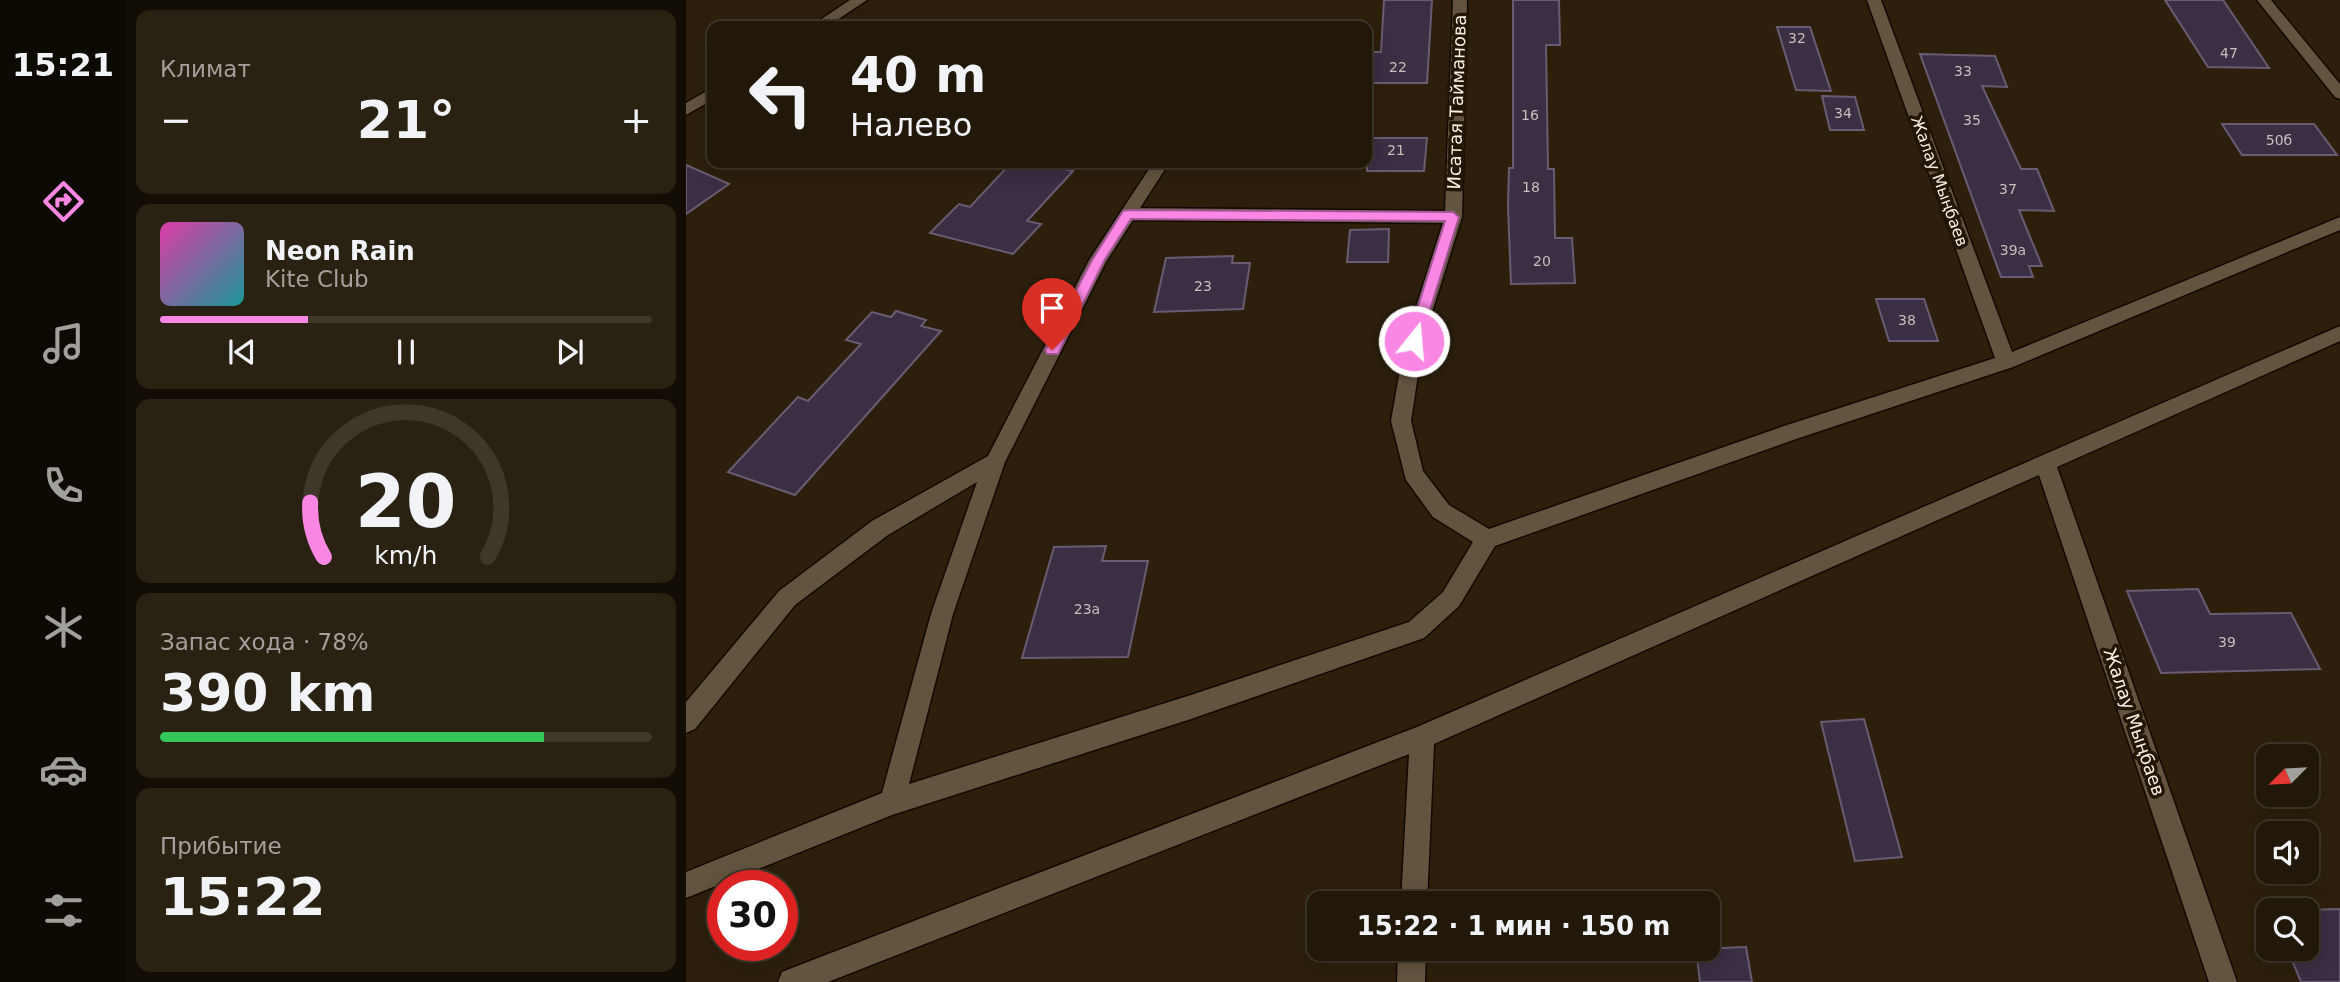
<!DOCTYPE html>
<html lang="ru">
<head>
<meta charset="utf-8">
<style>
  :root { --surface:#211809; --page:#292112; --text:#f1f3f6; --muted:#a2a09c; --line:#3e372a; --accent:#fb87e5 }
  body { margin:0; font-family:"DejaVu Sans",sans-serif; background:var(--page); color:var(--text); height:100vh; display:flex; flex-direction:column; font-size:26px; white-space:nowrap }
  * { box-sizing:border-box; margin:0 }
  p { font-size:23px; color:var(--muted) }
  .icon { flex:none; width:38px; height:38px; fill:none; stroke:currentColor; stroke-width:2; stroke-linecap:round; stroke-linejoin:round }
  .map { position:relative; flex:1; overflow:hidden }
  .drawer { display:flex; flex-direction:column; gap:10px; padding:10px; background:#120d05; width:560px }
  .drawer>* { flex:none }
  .banner { position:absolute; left:21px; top:21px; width:665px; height:147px; border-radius:14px; box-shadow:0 4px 18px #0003,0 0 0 2px var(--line); background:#211809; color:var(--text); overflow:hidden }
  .needle { width:46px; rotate:246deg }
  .buttons { position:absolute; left:1570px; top:744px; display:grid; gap:14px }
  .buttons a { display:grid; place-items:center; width:63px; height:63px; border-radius:14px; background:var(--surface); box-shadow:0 4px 18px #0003,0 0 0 2px var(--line); font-size:35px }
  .speed { position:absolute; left:21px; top:870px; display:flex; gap:14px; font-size:35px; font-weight:700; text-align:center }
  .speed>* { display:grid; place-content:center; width:91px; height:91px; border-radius:50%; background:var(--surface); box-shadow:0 4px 18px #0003,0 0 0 2px var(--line); line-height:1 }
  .speed .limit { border:10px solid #d22; background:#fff; color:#111 }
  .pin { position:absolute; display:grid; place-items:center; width:60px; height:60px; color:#fff; margin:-72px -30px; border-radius:50% 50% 50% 0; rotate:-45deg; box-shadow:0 0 7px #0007 }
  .pin .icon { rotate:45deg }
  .me { position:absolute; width:77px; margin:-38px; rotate:17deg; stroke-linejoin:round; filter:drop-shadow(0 0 5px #0008) }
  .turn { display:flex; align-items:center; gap:24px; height:147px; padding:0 28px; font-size:32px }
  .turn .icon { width:91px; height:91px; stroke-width:2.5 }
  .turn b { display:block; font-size:49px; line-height:60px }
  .big { font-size:52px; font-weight:600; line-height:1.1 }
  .drawer .widget { flex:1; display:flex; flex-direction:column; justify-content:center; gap:10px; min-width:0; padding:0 24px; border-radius:14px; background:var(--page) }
  .drawer .dial { align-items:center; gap:0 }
  .dial svg { height:182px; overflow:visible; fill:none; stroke:var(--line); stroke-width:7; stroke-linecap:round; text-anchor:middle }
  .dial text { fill:var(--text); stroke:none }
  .song { display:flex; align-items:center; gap:21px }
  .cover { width:84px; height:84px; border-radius:10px; background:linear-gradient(135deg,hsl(320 70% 55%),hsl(180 70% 35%)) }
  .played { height:7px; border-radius:4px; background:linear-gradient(90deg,var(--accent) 30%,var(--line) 30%) }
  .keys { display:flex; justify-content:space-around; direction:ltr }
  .heat { display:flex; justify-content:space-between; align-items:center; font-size:38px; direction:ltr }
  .charge { height:10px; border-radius:5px; background:linear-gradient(90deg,#34c759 78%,var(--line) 0) }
  .trip { position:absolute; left:621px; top:891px; width:413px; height:70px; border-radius:14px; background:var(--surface); box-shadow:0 4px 18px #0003,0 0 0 2px var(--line); font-weight:600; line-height:70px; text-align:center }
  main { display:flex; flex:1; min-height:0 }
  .dock { display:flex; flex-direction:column; width:126px; justify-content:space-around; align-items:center; background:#0d0a04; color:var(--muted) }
  .dock .icon { width:49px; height:49px }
  .dock .selected { color:var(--accent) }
  .dock b { font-size:32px; color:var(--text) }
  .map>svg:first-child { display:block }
  .building { fill:#3a2f43; stroke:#695c72; stroke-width:2 }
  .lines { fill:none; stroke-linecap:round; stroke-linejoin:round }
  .street-casing { stroke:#140900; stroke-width:3 }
  .secondary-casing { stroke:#140900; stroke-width:3 }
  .street { fill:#62543f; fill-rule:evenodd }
  .secondary { fill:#62543f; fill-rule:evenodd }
  .route { fill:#fb87e5; stroke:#a35895; stroke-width:2 }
  .labels { text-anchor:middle; stroke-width:7; stroke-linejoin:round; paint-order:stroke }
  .number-label { font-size:14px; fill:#c8bfbb }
  .far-street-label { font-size:16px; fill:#f7efe3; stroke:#221604 }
  .street-label { font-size:18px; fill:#f7efe3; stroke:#221604 }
</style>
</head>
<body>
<main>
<nav class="dock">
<b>15:21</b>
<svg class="icon selected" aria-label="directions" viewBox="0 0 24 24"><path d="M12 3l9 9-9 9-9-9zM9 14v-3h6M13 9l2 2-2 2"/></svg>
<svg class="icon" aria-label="music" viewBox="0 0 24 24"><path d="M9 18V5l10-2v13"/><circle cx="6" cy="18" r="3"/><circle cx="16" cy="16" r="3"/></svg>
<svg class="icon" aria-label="phone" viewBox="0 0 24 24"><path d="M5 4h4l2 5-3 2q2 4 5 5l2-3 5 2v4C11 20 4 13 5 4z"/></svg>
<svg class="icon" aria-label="climate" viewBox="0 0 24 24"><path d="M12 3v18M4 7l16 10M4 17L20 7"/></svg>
<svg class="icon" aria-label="car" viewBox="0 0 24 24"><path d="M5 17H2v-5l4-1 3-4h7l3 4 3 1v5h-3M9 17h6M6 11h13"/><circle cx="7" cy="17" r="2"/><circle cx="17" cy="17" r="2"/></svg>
<svg class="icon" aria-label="filters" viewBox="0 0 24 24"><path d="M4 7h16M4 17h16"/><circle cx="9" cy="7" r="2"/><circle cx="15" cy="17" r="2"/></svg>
</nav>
<section class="drawer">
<div class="widget"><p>Климат</p>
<div class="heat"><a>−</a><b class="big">21°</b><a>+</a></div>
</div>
<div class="widget">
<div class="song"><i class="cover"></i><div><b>Neon Rain</b><p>Kite Club</p></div></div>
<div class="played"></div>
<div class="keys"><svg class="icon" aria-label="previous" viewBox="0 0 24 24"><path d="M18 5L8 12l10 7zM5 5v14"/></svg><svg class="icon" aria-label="pause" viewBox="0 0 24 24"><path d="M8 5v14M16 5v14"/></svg><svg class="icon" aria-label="next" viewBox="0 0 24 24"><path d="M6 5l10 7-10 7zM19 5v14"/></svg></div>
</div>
<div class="widget dial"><svg viewBox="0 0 100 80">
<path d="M14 69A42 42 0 1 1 86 69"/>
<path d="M14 69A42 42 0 0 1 8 45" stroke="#fb87e5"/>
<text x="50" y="56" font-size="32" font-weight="700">20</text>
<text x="50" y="72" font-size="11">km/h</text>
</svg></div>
<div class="widget"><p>Запас хода · 78%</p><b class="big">390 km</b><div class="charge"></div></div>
<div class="widget"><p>Прибытие</p><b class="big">15:22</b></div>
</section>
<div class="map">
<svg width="1654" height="982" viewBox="0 0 1654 982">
  <rect width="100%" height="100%" fill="#2c200c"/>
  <path class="building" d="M698,0H746L741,83H681V52H695Z
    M827,0H873L874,45H860L862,169H868L869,238H886L889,283L825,284L822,206L823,168H827Z
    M1479,0H1537L1583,68L1522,67Z
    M1091,27H1124L1145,91L1110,90Z
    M1234,54L1309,56L1321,87L1296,86L1335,169H1351L1368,211L1333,210L1356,266H1343L1347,277H1315Z
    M1136,96L1169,97L1178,130H1144Z
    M1536,124H1628L1651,155H1556Z
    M681,138H741L738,171H681Z
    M325,163H349L387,171L341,221L355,224L327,254L244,233L273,204L284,207Z
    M0,165L43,184L0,214Z
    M703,229L702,262H661L664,230Z
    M547,256L546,263H564L557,309L468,312L480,258Z
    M1190,299H1238L1252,341H1203Z
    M210,311L240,320L235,326L255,331L109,495L42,472L112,397L122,401L175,344L160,340L186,312L205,317Z
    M420,546L416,561H462L442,657L336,658L368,547Z
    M1512,589L1524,614L1605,613L1634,669L1475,673L1441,591Z
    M1178,719L1216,857L1169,861L1135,722Z
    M1654,909V982H1615L1601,948H1620V910Z
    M1060,947L1066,982H1014L1010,949Z"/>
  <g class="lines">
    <defs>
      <path id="street" d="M164,0H181L142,26H125Z
        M767,0H781L776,217L737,341L725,421L737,471L763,505L803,529L1098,426L1309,358L1181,0H1195L1326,352L1654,217V230L1327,367L1110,439L809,546L773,606L738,638L505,719L206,815L0,898V872L196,793L245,614L291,482L202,535L109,605L9,729L0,733V702L93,591L186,521L302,456L403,260L467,163H483L454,208L759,211ZM447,220L757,223L719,341L705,421L720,480L747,517L787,542L757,592L723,622L505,695L223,784L267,614L319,462L420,262Z
        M26,88V100L0,115V103Z
        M1654,326V341L1371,467L1551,982H1523L1353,475L748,744L741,903H715L723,754L142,982H92L96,972L106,968L731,727Z
        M712,948H740L739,982H711Z"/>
      <path id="secondary" d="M1571,0H1585L1654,84V99L1649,97Z"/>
    </defs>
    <use href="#street" class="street-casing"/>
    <use href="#secondary" class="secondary-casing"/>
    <use href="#street" class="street"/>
    <use href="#secondary" class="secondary"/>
  </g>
  <path class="route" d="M442,210L767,212L773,217L733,345L728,347L721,341L759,221L445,219L418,261L372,354H361L359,350L406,260L437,211Z"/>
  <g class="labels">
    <g class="number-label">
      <text x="1111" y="43">32</text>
      <text x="1543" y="58">47</text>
      <text x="712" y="72">22</text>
      <text x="1277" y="76">33</text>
      <text x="1157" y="118">34</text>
      <text x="844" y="120">16</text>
      <text x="1286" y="125">35</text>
      <text x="1593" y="145">50б</text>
      <text x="710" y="155">21</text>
      <text x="845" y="192">18</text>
      <text x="1322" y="194">37</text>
      <text x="1327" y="255">39а</text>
      <text x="856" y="266">20</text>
      <text x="517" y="291">23</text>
      <text x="1221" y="325">38</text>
      <text x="401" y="614">23а</text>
      <text x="1541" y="647">39</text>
    </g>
    <g class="far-street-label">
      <text transform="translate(1254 181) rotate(70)" y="6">Жалау Мыңбаев</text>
    </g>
    <g class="street-label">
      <text transform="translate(771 102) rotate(-88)" y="6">Исатая Тайманова</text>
      <text transform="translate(1448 722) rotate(71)" y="6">Жалау Мыңбаев</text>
    </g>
  </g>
</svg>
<div class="buttons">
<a><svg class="needle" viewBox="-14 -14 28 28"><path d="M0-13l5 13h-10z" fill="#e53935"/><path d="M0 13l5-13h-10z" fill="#a2a09c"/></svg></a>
<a><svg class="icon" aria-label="sound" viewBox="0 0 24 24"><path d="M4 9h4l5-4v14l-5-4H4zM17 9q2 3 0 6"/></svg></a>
<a><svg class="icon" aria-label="search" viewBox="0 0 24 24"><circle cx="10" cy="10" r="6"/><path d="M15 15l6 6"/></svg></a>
</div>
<div class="speed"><div class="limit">30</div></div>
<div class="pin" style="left:366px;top:350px;background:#d93025"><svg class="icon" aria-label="arrive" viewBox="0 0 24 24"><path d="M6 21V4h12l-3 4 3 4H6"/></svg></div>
<svg class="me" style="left:728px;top:341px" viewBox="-20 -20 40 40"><circle r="17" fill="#fb87e5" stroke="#fff" stroke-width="3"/><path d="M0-11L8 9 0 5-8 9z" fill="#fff"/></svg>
<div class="trip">15:22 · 1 мин · 150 m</div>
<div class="banner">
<div class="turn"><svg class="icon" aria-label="left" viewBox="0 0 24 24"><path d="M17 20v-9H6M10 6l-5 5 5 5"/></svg><div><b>40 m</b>Налево</div></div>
</div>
</div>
</main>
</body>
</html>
